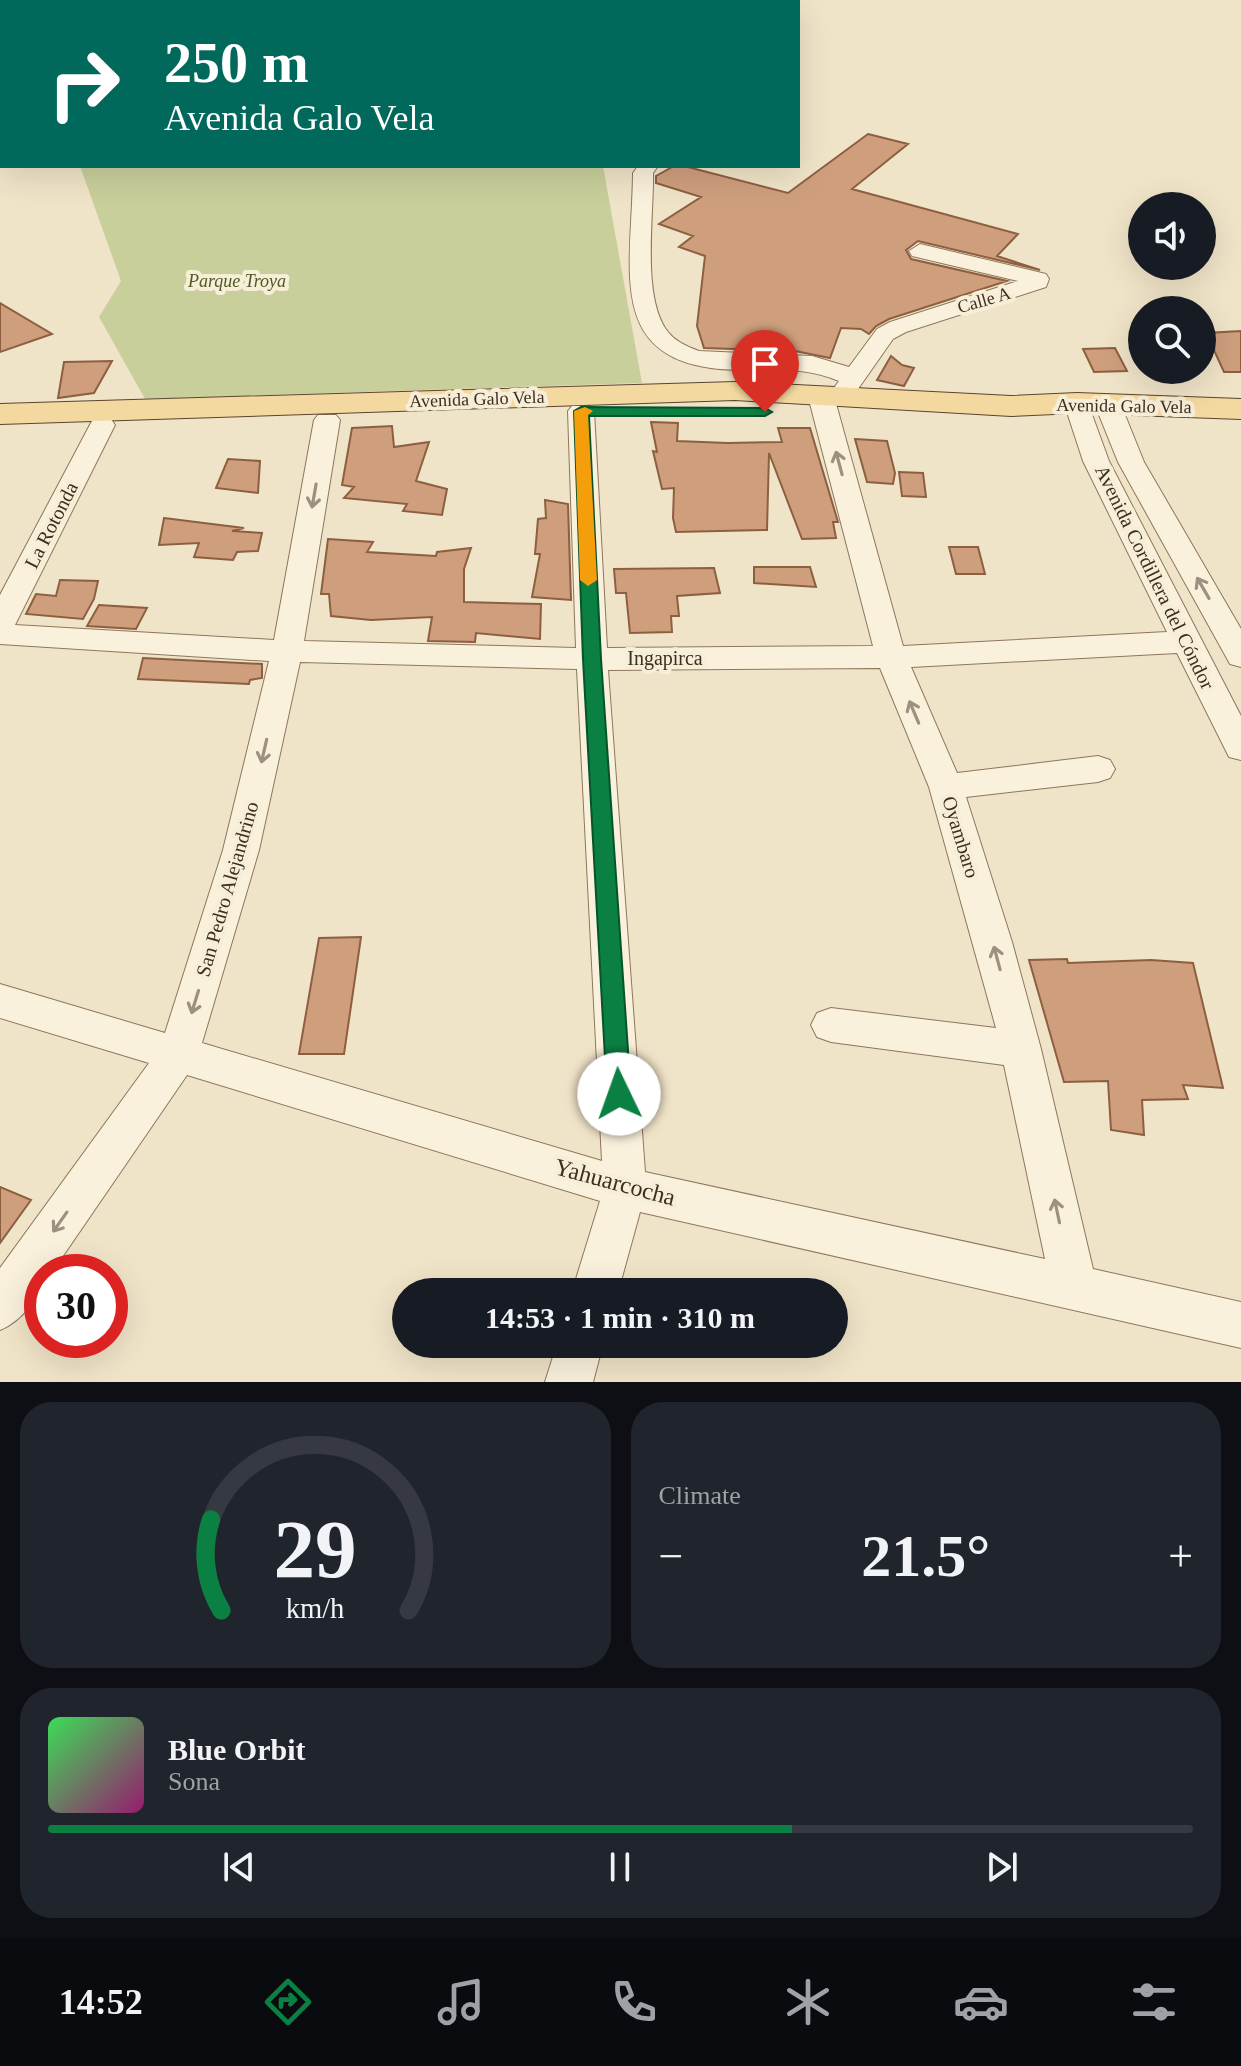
<!DOCTYPE html>
<html lang="en">
<head>
<meta charset="utf-8">
<style>
  :root { --surface:#171b24; --page:#20242c; --text:#f1f3f6; --muted:#9ea1a6; --line:#363941; --accent:#0b8043 }
  body { margin:0; font-family:"Times New Roman",serif; background:var(--page); color:var(--text); height:100vh; display:flex; flex-direction:column; font-size:30px; white-space:nowrap }
  * { box-sizing:border-box; margin:0 }
  p { font-size:26px; color:var(--muted) }
  .icon { flex:none; width:44px; height:44px; fill:none; stroke:currentColor; stroke-width:2; stroke-linecap:round; stroke-linejoin:round }
  .map { position:relative; height:1382px; overflow:hidden }
  .drawer { display:flex; flex-direction:column; gap:20px; padding:20px; background:#0d0f14; flex:1 }
  .drawer>* { flex:none }
  .banner { position:absolute; left:0px; top:0px; width:800px; height:168px; box-shadow:0 8px 32px #0002; background:#00695c; color:#fff; overflow:hidden }
  .buttons { position:absolute; left:1128px; top:192px; display:grid; gap:16px }
  .buttons a { display:grid; place-items:center; width:88px; height:88px; border-radius:50%; background:var(--surface); box-shadow:0 8px 32px #0002; font-size:40px }
  .speed { position:absolute; left:24px; top:1254px; display:flex; gap:16px; font-size:40px; font-weight:700; text-align:center }
  .speed>* { display:grid; place-content:center; width:104px; height:104px; border-radius:50%; background:var(--surface); box-shadow:0 8px 32px #0002; line-height:1 }
  .speed .limit { border:12px solid #d22; background:#fff; color:#111 }
  .pin { position:absolute; display:grid; place-items:center; width:68px; height:68px; color:#fff; margin:-82px -34px; border-radius:50% 50% 50% 0; rotate:-45deg; box-shadow:0 0 8px #0007 }
  .pin .icon { rotate:45deg }
  .me { position:absolute; width:88px; margin:-44px; rotate:357deg; stroke-linejoin:round; filter:drop-shadow(0 0 6px #0008) }
  .turn { display:flex; align-items:center; gap:28px; height:168px; padding:0 32px; font-size:36px }
  .turn .icon { width:104px; height:104px; stroke-width:2.5 }
  .turn b { display:block; font-size:56px; line-height:68px }
  .big { font-size:60px; font-weight:700; line-height:1.1 }
  .drawer .card { flex:1; display:flex; flex-direction:column; justify-content:center; gap:12px; min-width:0; padding:0 28px; border-radius:32px; background:var(--page) }
  .drawer .dial { align-items:center; gap:0 }
  .dial svg { height:208px; overflow:visible; fill:none; stroke:var(--line); stroke-width:7; stroke-linecap:round; text-anchor:middle }
  .dial text { fill:var(--text); stroke:none }
  .song { display:flex; align-items:center; gap:24px }
  .cover { width:96px; height:96px; border-radius:12px; background:linear-gradient(135deg,hsl(130 70% 55%),hsl(320 70% 35%)) }
  .played { height:8px; border-radius:4px; background:linear-gradient(90deg,var(--accent) 65%,var(--line) 65%) }
  .keys { display:flex; justify-content:space-around; direction:ltr }
  .heat { display:flex; justify-content:space-between; align-items:center; font-size:44px; direction:ltr }
  .drawer .tiles { flex:1; display:grid; gap:20px; grid-template-columns:1fr 1fr }
  .card:last-child { grid-column:span 2 }
  .trip { position:absolute; left:392px; top:1278px; width:456px; height:80px; border-radius:40px; background:var(--surface); box-shadow:0 8px 32px #0002; font-weight:700; line-height:80px; text-align:center }
  .tabs { display:flex; height:128px; justify-content:space-around; align-items:center; background:#090b0e; color:var(--muted) }
  .tabs .icon { width:56px; height:56px }
  .tabs .current { color:var(--accent) }
  .tabs b { font-size:36px; color:var(--text) }
  .map>svg:first-child { display:block }
  .green { fill:#c9cf9b }
  .building { fill:#cf9f7d; stroke:#8d5f41; stroke-width:2 }
  .lines { fill:none; stroke-linecap:round; stroke-linejoin:round }
  .minor-casing { stroke:#8d765c; stroke-width:2 }
  .major-casing { stroke:#5b4430; stroke-width:2 }
  .minor { fill:#faf1dc; fill-rule:evenodd }
  .major { fill:#f3d9a0; fill-rule:evenodd }
  .oneway { stroke:#9c907e }
  .route { fill:#0b8043; stroke:#07532c; stroke-width:2 }
  .slow { fill:#f59e0b }
  .labels { text-anchor:middle; stroke-width:8; stroke-linejoin:round; paint-order:stroke }
  .far-park-label { font-size:18px; font-style:italic; fill:#4d5a26; stroke:#f7eed8 }
  .far-street-label { font-size:18px; fill:#3d2e20; stroke:#f7eed8 }
  .street-label { font-size:20px; fill:#3d2e20; stroke:#f7eed8 }
  .near-street-label { font-size:24px; fill:#3d2e20; stroke:#f7eed8 }
</style>
</head>
<body>
<div class="map">
<svg width="1241" height="1382" viewBox="0 0 1241 1382">
  <rect width="100%" height="100%" fill="#f0e4c8"/>
  <path class="green" d="M80,166H603L642,383L145,399L99,317L121,281Z"/>
  <path class="building" d="M868,134L908,144L852,189L1018,234L997,256L1040,270L918,241L906,250L911,259L1007,281L889,319L876,326L869,334L861,329L841,328L830,358L795,351L704,348L697,326L705,256L679,247L693,236L659,224L701,197L656,183V176L674,166H684L788,193Z
    M0,303L52,334L0,352Z
    M1241,331V372H1224L1206,333Z
    M1115,348L1127,371L1094,372L1083,349Z
    M891,356L902,365L914,368L904,386L877,380Z
    M112,361L94,393L58,398L64,362Z
    M651,422L678,423L677,441L728,443L782,442L778,428H810L838,522H833L836,538L802,539L769,453L767,530L676,532L673,518L674,488L662,489L653,451L657,452Z
    M392,426L394,447L429,442L416,481L447,489L442,515L403,511L407,504L344,498L354,487L342,485L352,428Z
    M855,439L887,441L895,473L893,484L867,482Z
    M228,459L260,461L258,493L216,488Z
    M899,472L923,473L926,497L902,496Z
    M545,500L568,504L571,600L532,597L540,554H535L538,519L546,518Z
    M164,518L244,528L232,531L262,533L258,551L237,552L233,560L194,557L199,543L159,545Z
    M328,539L373,542L367,552L436,556L437,552L471,548L464,569V602L541,604L540,639L476,633L475,642L428,641L432,617L371,620L331,616L329,594H321Z
    M949,547H978L985,574H956Z
    M754,567H810L816,587L754,583Z
    M714,568L720,593L677,596L679,616H671L672,632L630,633L626,593H616L614,569Z
    M60,580L98,581L94,599L83,619L26,614L36,594L56,596Z
    M99,605L147,608L136,629L87,626Z
    M143,658L262,664V678L250,680L249,684L138,679Z
    M361,937L344,1054H299L319,938Z
    M1067,959L1068,963L1151,960L1193,963L1223,1088L1183,1085L1188,1099L1142,1100L1144,1135L1111,1130L1108,1081L1064,1082L1029,960Z
    M0,1187L31,1200L0,1243Z"/>
  <g class="lines">
    <defs>
      <path id="minor" d="M0,73H2V83H0Z
        M2,135V147L0,148V136Z
        M638,166H658L653,173C654,215 641,298 668,332C676,342 688,347 699,351L812,356L849,367L877,329L890,322L1018,281L912,256L909,251L920,244L1046,274L1049,279L1046,287L906,332L893,339L851,399L835,400L903,646L1167,632L1083,461L1064,403L1068,398H1086L1109,461L1241,716V760L1229,757L1177,653L911,667L957,773L1098,756L1110,760L1115,769L1110,778L1098,782L966,797L1012,942L1041,1049L1093,1269L1241,1302V1348L640,1212L618,1292H572L600,1201L187,1075L52,1272H42C42,1296 22,1321 0,1330V1268L149,1063L0,1018V984L165,1033L223,850L269,661L0,644V595L93,419H111L115,425L15,625L274,640L314,420L318,415H336L340,420L304,641L576,648L568,411L572,406H590L594,411L607,648L873,646L808,396L812,391L821,388L831,392L839,381C806,367 777,370 742,370C602,369 632,274 633,173ZM300,662L577,669L602,1161L202,1043L259,850ZM880,668L929,787L996,1028L831,1008L817,1013L811,1025L817,1037L831,1042L1004,1065L1045,1259L645,1172L608,670Z
        M1108,397L1117,400L1121,405L1144,462L1241,629V667L1230,664L1118,462L1095,405L1099,400Z
        M557,1344H603L593,1382H545Z"/>
      <path id="major" d="M735,382L1011,396L1077,393L1241,399V419L1077,413L1011,416L735,400L0,424V404Z"/>
    </defs>
    <use href="#minor" class="minor-casing"/>
    <use href="#major" class="major-casing"/>
    <use href="#minor" class="minor"/>
    <use href="#major" class="major"/>
  </g>
  <defs><path id="oneway-shaft" d="M-6 0H5M1.5-3L5.5 0L1.5 3" fill="none" stroke-width="1.6" stroke-linecap="round" stroke-linejoin="round" transform="scale(2)"/></defs>
  <g class="oneway">
    <use href="#oneway-shaft" transform="translate(839 463) rotate(-105)"/>
    <use href="#oneway-shaft" transform="translate(314 496) rotate(100)"/>
    <use href="#oneway-shaft" transform="translate(1203 588) rotate(-120)"/>
    <use href="#oneway-shaft" transform="translate(914 712) rotate(-113)"/>
    <use href="#oneway-shaft" transform="translate(264 751) rotate(103)"/>
    <use href="#oneway-shaft" transform="translate(997 958) rotate(-105)"/>
    <use href="#oneway-shaft" transform="translate(195 1002) rotate(107)"/>
    <use href="#oneway-shaft" transform="translate(1057 1211) rotate(-102)"/>
    <use href="#oneway-shaft" transform="translate(60 1222) rotate(125)"/>
  </g>
  <path class="route" d="M581,407L765,408L772,412L765,416H589L601,659L631,1094L627,1102L619,1105L611,1102L607,1094L583,659L574,411Z"/>
  <path class="slow" d="M585,407L593,411L588,415L597,580L588,586L580,580L574,411Z"/>
  <g class="labels">
    <g class="far-park-label">
      <text x="237" y="287">Parque Troya</text>
    </g>
    <g class="far-street-label">
      <text transform="translate(984 300) rotate(-16)" y="6">Calle A</text>
      <text transform="translate(477 399) rotate(-2)" y="6">Avenida Galo Vela</text>
      <text transform="translate(1124 406) rotate(1)" y="6">Avenida Galo Vela</text>
    </g>
    <g class="street-label">
      <text transform="translate(51 525) rotate(-63)" y="7">La Rotonda</text>
      <text transform="translate(1155 577) rotate(64)" y="7">Avenida Cordillera del Cóndor</text>
      <text x="665" y="665">Ingapirca</text>
      <text transform="translate(961 837) rotate(73)" y="7">Oyambaro</text>
      <text transform="translate(227 889) rotate(-74)" y="7">San Pedro Alejandrino</text>
    </g>
    <g class="near-street-label">
      <text transform="translate(615 1182) rotate(15)" y="8">Yahuarcocha</text>
    </g>
  </g>
</svg>
<div class="buttons">
<a><svg class="icon" aria-label="sound" viewBox="0 0 24 24"><path d="M4 9h4l5-4v14l-5-4H4zM17 9q2 3 0 6"/></svg></a>
<a><svg class="icon" aria-label="search" viewBox="0 0 24 24"><circle cx="10" cy="10" r="6"/><path d="M15 15l6 6"/></svg></a>
</div>
<div class="speed"><div class="limit">30</div></div>
<div class="pin" style="left:765px;top:412px;background:#d93025"><svg class="icon" aria-label="arrive" viewBox="0 0 24 24"><path d="M6 21V4h12l-3 4 3 4H6"/></svg></div>
<svg class="me" style="left:619px;top:1094px" viewBox="-20 -20 40 40"><circle r="19" fill="#fff"/><path d="M0-13L10 11 0 6-10 11z" fill="#0b8043"/></svg>
<div class="trip">14:53 · 1 min · 310 m</div>
<div class="banner">
<div class="turn"><svg class="icon" aria-label="right" viewBox="0 0 24 24"><path d="M7 20v-9h11M14 6l5 5-5 5"/></svg><div><b>250 m</b>Avenida Galo Vela</div></div>
</div>
</div>
<section class="drawer">
<div class="tiles">
<div class="card dial"><svg viewBox="0 0 100 80">
<path d="M14 69A42 42 0 1 1 86 69"/>
<path d="M14 69A42 42 0 0 1 10 34" stroke="#0b8043"/>
<text x="50" y="56" font-size="32" font-weight="700">29</text>
<text x="50" y="72" font-size="11">km/h</text>
</svg></div>
<div class="card"><p>Climate</p>
<div class="heat"><a>−</a><b class="big">21.5°</b><a>+</a></div>
</div>
<div class="card">
<div class="song"><i class="cover"></i><div><b>Blue Orbit</b><p>Sona</p></div></div>
<div class="played"></div>
<div class="keys"><svg class="icon" aria-label="previous" viewBox="0 0 24 24"><path d="M18 5L8 12l10 7zM5 5v14"/></svg><svg class="icon" aria-label="pause" viewBox="0 0 24 24"><path d="M8 5v14M16 5v14"/></svg><svg class="icon" aria-label="next" viewBox="0 0 24 24"><path d="M6 5l10 7-10 7zM19 5v14"/></svg></div>
</div>
</div>
</section>
<nav class="tabs">
<b>14:52</b>
<svg class="icon current" aria-label="directions" viewBox="0 0 24 24"><path d="M12 3l9 9-9 9-9-9zM9 14v-3h6M13 9l2 2-2 2"/></svg>
<svg class="icon" aria-label="music" viewBox="0 0 24 24"><path d="M9 18V5l10-2v13"/><circle cx="6" cy="18" r="3"/><circle cx="16" cy="16" r="3"/></svg>
<svg class="icon" aria-label="phone" viewBox="0 0 24 24"><path d="M5 4h4l2 5-3 2q2 4 5 5l2-3 5 2v4C11 20 4 13 5 4z"/></svg>
<svg class="icon" aria-label="climate" viewBox="0 0 24 24"><path d="M12 3v18M4 7l16 10M4 17L20 7"/></svg>
<svg class="icon" aria-label="car" viewBox="0 0 24 24"><path d="M5 17H2v-5l4-1 3-4h7l3 4 3 1v5h-3M9 17h6M6 11h13"/><circle cx="7" cy="17" r="2"/><circle cx="17" cy="17" r="2"/></svg>
<svg class="icon" aria-label="filters" viewBox="0 0 24 24"><path d="M4 7h16M4 17h16"/><circle cx="9" cy="7" r="2"/><circle cx="15" cy="17" r="2"/></svg>
</nav>
</body>
</html>
